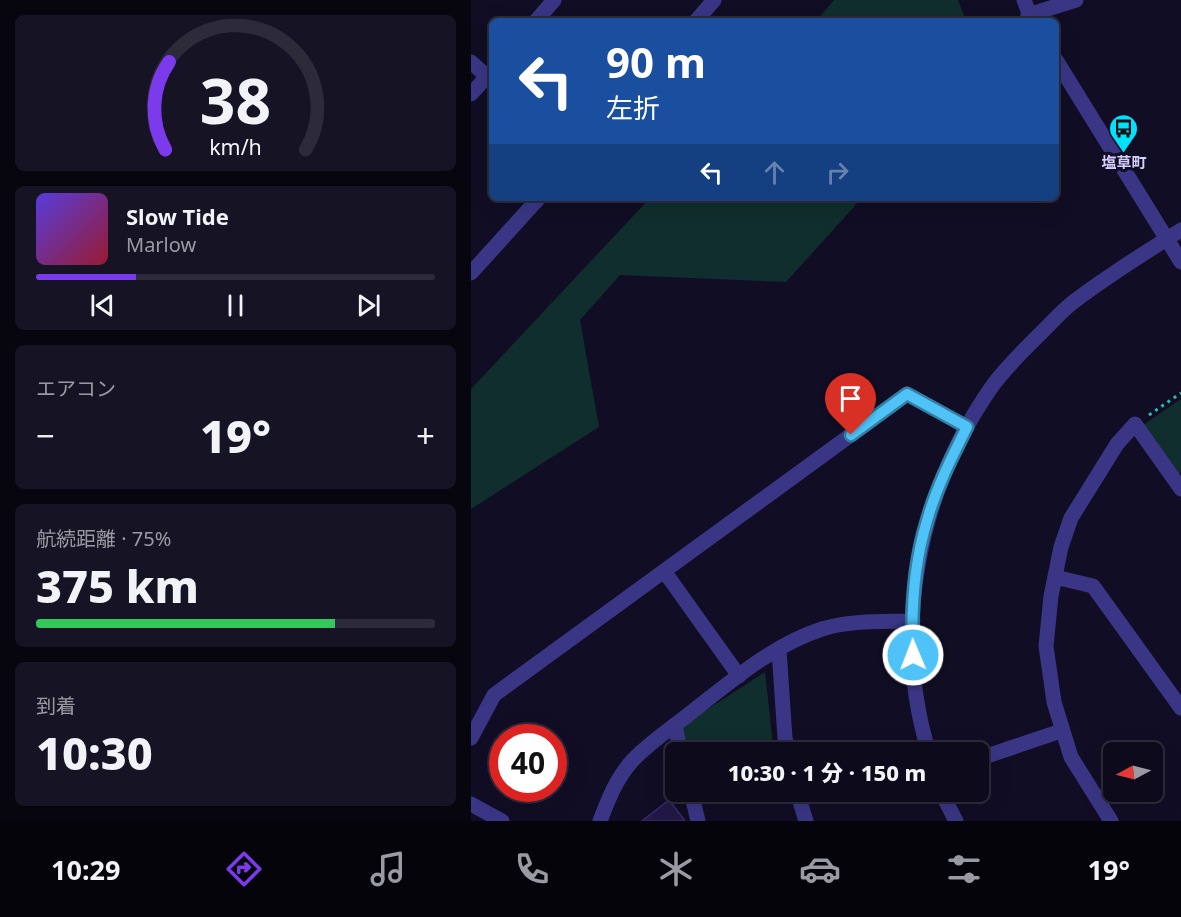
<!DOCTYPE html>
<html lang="ja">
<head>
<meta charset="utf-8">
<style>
  :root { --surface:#0d0a1b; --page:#161324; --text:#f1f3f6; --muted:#9a9aa3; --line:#2d2b3a; --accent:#7c3aed }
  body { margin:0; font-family:"Noto Sans","Noto Sans JP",sans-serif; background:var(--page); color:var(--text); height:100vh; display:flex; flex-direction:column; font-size:22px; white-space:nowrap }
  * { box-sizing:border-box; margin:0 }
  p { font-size:20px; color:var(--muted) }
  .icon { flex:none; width:33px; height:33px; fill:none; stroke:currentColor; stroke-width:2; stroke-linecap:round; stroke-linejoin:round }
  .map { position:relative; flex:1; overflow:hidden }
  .sheet { display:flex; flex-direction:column; gap:15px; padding:15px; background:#07060f; width:471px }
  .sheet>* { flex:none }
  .guide { position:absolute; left:18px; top:18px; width:570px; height:183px; border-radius:9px; box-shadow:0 6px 24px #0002,0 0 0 2px var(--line); background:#1a4fa0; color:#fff; overflow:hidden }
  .needle { width:39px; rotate:263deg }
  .controls { position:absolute; left:632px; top:742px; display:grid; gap:12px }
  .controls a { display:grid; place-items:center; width:60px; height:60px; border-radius:9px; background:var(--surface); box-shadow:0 6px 24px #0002,0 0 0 2px var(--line); font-size:30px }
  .speed { position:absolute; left:18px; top:724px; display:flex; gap:12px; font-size:30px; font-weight:700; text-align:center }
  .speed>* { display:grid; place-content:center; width:78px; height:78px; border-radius:50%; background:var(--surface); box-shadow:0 6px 24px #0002,0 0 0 2px var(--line); line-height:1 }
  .speed .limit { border:9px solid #d22; background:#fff; color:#111 }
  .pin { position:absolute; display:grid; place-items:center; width:51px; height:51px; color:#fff; margin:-62px -26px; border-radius:50% 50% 50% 0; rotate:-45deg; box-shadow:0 0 6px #0007 }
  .pin .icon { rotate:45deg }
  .me { position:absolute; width:66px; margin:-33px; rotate:359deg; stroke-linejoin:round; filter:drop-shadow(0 0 4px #0008) }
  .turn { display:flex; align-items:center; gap:21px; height:126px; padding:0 18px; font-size:27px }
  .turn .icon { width:78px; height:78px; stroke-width:2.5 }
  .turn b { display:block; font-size:42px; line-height:51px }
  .lanes { display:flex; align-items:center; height:57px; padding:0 18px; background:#0003; justify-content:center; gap:30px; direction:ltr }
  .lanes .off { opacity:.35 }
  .big { font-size:45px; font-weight:800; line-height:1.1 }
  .sheet .card { flex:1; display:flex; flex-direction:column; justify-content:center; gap:9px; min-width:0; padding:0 21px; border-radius:9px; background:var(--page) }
  .sheet .dial { align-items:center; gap:0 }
  .dial svg { height:156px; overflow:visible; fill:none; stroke:var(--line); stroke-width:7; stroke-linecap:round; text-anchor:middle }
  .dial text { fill:var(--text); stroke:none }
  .song { display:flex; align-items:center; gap:18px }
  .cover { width:72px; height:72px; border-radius:9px; background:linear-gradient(135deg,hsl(250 70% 55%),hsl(350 70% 35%)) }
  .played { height:6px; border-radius:3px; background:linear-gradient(90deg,var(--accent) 25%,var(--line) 25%) }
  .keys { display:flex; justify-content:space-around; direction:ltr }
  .heat { display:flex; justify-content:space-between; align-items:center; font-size:33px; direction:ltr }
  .charge { height:9px; border-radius:4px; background:linear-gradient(90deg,#34c759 75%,var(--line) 0) }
  .trip { position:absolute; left:194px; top:742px; width:324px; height:60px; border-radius:9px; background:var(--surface); box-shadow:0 6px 24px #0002,0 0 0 2px var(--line); font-weight:800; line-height:60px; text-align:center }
  .dock { display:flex; height:96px; justify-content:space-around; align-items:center; background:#05040b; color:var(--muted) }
  .dock .icon { width:42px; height:42px }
  .dock .selected { color:var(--accent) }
  .dock b { font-size:27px; color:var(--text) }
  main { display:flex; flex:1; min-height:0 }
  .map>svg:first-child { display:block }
  .green { fill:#102e2d }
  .building { fill:#221845; stroke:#382a72; stroke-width:1.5 }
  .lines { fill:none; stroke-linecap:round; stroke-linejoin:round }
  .path { stroke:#2ab9b1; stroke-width:3; stroke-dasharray:3 4.5; stroke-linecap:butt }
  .minor { stroke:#3a3685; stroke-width:15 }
  .tertiary { stroke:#3a3685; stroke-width:15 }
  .route-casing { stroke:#337fa1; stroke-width:15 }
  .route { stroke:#4fc3f7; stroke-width:10 }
  .labels { text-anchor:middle; stroke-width:6; stroke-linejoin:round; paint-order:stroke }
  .poi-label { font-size:15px; font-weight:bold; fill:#d5d0ff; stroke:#110d24 }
</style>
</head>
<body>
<main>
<section class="sheet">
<div class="card dial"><svg viewBox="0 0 100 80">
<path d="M14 69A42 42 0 1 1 86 69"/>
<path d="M14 69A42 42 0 0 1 16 24" stroke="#7c3aed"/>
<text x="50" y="56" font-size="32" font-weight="700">38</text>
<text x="50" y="72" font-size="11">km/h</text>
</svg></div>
<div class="card">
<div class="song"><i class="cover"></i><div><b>Slow Tide</b><p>Marlow</p></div></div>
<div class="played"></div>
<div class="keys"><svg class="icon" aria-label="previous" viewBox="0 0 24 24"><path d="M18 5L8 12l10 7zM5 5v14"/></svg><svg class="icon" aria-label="pause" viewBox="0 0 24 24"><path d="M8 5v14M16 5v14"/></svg><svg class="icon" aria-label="next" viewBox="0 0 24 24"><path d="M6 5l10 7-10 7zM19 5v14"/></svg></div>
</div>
<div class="card"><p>エアコン</p>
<div class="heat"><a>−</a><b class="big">19°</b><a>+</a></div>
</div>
<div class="card"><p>航続距離 · 75%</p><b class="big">375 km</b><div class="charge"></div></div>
<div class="card"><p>到着</p><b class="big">10:30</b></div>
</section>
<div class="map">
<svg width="710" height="821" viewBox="0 0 710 821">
  <rect width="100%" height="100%" fill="#110d24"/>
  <path class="green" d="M363,0H487L495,21H345Z
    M179,198H391L315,282L149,275L109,320L128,427L0,509V389Z
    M710,399V472L699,480L662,432Z
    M294,672L303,753H204L198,734Z"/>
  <path class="building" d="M198,800L214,821H171Z"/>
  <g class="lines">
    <path class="path" d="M678,415L710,393"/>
    <path class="minor" d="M557,15L605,0
      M65,21L83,0
      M225,21L243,0
      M0,62L21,81
      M0,94L21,71
      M0,273L68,198
      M193,571L268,676
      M584,577L622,586L710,708
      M308,650L314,738L318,753
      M204,726L210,753
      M0,738L23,695L436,394L496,427
      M220,792L227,821
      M326,792L335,821
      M0,804L31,821
      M640,821L600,757L583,702L575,646L580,596L590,547L600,518L646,444L664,424L710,489"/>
    <path class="tertiary" d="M553,0L561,21
      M585,60L710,262
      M458,753C420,629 447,491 522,385C536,366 554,349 571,332C581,322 590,312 601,303C635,277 673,253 710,230
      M507,759L590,731
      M470,792L485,821
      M129,821C137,800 145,779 161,761C178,743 198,730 217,715C258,683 301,645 351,629C380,620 413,622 442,621"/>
  </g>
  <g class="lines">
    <defs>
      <path id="route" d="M380,435L436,394L496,427C481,457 465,488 456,521C443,563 440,611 442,655"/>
    </defs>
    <use href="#route" class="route-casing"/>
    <use href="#route" class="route"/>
  </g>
  <defs>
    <symbol id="bus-pin" viewBox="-11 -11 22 30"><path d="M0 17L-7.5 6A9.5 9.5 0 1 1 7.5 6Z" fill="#00e1fb" stroke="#110d24"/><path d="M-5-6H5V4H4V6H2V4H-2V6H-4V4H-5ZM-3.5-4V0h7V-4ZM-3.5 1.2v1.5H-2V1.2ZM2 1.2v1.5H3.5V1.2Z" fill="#111"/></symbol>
  </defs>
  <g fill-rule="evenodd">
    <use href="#bus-pin" x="636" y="112" width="33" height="45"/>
  </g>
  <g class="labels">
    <g class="poi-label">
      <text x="653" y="168">塩草町</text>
    </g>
  </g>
</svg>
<div class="controls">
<a><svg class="needle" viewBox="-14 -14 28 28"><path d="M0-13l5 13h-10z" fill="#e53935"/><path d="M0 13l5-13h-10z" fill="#9a9aa3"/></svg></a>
</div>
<div class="speed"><div class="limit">40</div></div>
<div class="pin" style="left:380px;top:435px;background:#d93025"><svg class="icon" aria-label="arrive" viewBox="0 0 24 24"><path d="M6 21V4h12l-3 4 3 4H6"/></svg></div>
<svg class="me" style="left:442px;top:655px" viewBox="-20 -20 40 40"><circle r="17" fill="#4fc3f7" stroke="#fff" stroke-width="3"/><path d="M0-11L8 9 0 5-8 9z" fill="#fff"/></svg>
<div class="trip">10:30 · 1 分 · 150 m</div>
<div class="guide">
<div class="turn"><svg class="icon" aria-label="left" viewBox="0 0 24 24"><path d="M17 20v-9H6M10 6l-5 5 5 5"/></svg><div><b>90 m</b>左折</div></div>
<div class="lanes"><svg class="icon" aria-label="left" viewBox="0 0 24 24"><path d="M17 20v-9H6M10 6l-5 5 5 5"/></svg><svg class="icon off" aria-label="ahead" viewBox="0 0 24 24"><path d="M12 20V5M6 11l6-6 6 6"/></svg><svg class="icon off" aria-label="right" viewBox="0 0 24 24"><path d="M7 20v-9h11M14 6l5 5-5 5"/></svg></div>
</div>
</div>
</main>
<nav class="dock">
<b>10:29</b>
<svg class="icon selected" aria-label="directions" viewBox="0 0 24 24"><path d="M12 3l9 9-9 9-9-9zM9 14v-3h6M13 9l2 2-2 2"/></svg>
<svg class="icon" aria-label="music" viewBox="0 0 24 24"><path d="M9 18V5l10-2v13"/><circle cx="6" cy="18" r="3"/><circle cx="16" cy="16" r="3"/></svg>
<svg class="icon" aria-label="phone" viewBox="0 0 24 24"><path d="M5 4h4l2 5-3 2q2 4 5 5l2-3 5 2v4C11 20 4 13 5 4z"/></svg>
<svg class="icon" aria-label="climate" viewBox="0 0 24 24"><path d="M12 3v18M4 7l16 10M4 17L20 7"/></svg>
<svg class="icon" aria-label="car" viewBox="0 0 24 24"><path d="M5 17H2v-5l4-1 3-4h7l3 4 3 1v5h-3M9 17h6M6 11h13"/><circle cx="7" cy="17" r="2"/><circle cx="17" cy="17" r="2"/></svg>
<svg class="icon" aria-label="filters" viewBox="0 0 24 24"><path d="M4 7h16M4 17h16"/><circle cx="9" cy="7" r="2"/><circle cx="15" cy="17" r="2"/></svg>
<b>19°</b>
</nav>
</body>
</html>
